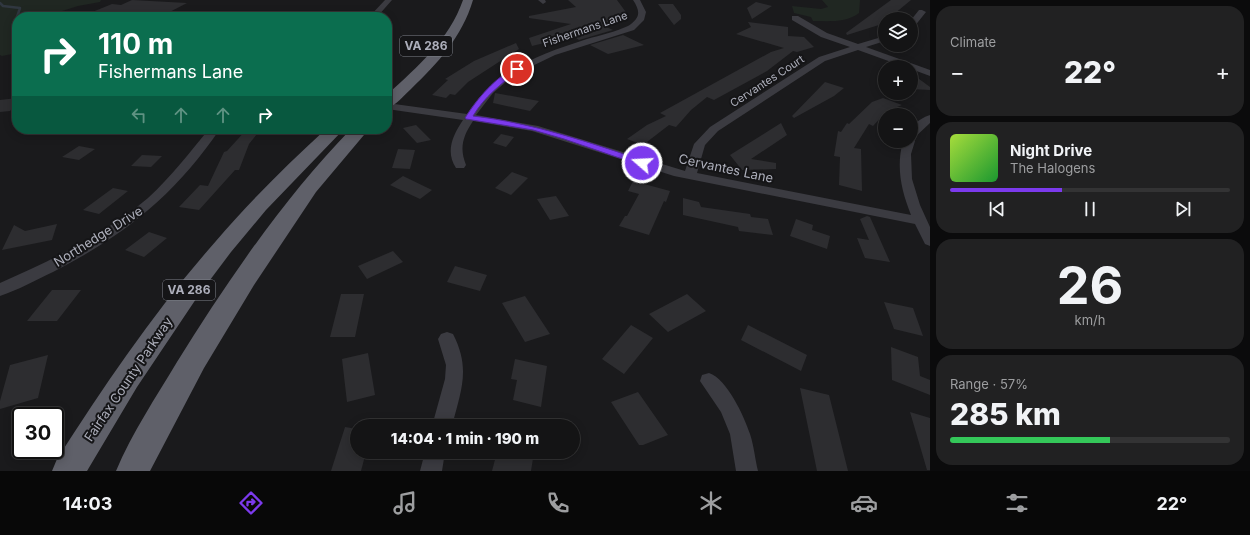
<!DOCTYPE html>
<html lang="en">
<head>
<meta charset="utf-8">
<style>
  :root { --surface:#141415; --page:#212122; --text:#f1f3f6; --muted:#9d9ea0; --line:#333334; --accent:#7c3aed }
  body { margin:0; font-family:Inter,sans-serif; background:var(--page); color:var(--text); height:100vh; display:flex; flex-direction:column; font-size:15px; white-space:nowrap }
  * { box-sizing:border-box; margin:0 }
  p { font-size:13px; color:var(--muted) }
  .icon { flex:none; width:22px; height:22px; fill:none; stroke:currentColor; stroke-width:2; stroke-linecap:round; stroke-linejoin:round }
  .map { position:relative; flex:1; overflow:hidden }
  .sheet { display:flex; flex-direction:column; gap:6px; padding:6px; background:#0b0b0c; width:320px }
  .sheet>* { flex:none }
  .hud { position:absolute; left:12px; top:12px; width:380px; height:122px; border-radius:16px; box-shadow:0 2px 10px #0003,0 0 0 1px var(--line); background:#0b6e4f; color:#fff; overflow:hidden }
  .buttons { position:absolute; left:878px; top:12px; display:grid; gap:8px }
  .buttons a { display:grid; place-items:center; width:40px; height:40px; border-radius:50%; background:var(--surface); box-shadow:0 2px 10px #0003,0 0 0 1px var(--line); font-size:20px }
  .speed { position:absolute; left:12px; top:407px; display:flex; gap:8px; font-size:20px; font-weight:700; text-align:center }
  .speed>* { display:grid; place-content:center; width:52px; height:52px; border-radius:50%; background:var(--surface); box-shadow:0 2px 10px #0003,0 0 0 1px var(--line); line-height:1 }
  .speed .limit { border:2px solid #111; border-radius:6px; background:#fff; color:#111 }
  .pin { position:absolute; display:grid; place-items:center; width:34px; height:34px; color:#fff; margin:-17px; border:2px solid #fff; border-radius:50%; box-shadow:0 1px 4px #0007 }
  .me { position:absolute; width:44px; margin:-22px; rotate:289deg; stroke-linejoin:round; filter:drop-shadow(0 0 3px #0008) }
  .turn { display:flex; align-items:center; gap:14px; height:84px; padding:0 20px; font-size:18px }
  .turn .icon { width:52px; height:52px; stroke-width:2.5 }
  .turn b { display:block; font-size:28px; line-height:34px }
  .lanes { display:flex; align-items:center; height:38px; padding:0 20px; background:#0003; justify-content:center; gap:20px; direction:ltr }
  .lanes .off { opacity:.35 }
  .big { font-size:30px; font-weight:800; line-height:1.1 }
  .sheet .tile { flex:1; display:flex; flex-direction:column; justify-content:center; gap:6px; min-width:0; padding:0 14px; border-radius:16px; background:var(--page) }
  .sheet .dial { align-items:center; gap:0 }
  .dial b { font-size:52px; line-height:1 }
  .song { display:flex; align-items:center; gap:12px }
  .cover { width:48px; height:48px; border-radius:6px; background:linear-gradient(135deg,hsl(80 70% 55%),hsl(130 70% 35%)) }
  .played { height:4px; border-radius:2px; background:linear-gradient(90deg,var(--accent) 40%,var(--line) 40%) }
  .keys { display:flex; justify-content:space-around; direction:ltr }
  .heat { display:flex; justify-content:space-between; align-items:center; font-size:22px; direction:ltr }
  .charge { height:6px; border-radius:3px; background:linear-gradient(90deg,#34c759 57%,var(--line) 0) }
  .trip { position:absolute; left:350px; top:419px; width:230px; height:40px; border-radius:20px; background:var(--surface); box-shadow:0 2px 10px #0003,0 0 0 1px var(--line); font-weight:800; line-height:40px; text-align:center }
  .menu { display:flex; height:64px; justify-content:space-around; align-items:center; background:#080808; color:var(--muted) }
  .menu .icon { width:28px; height:28px }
  .menu .active { color:var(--accent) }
  .menu b { font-size:18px; color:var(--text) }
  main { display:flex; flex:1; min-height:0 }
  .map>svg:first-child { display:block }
  .green { fill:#202722 }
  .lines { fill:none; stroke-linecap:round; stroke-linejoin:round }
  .stream { stroke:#303740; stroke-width:2.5 }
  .building { fill:#2d2d30 }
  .minor { fill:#3b3b41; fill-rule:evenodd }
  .trunk { fill:#5f6069; fill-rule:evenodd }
  .route { fill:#7c3aed; stroke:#51269a }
  .labels { text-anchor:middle; stroke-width:4; stroke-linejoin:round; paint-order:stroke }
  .far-street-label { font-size:11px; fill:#adafbb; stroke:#151517 }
  .shield { fill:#151517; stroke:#7f818a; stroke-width:1 }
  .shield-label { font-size:12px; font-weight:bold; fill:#adafbb }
  .street-label { font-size:13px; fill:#adafbb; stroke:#151517 }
</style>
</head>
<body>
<main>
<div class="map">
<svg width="930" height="471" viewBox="0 0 930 471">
  <rect width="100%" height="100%" fill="#1a1a1c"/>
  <path class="green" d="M0,0H101L100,2L78,6L59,12L57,17H17V53L2,56L0,55Z
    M822,0H860L859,13C846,23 829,21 813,21L811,17L794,13L792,6L821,9L828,7Z"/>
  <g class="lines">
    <path class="stream" d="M0,3L3,6L20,8L17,17"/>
  </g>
  <path class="building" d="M132,0L187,3L160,17H80L112,4L121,5Z
    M568,0H617L628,15L604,26L613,30L579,40L573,36L532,46L529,38L571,24L529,18V16L576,7Z
    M891,0H911L888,19H885V22L882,24L847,35L846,33Z
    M756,2L772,6L752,19L747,8Z
    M658,4H673L681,15V19L674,25Z
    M748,22L788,27V36L804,37L814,47L797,52L793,51L767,71L714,100L707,97L691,110L676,127L669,125L643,145L627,139L647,125L666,116L660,113L771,52L784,48L736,34L751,27Z
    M623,35L644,45L608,54L590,45Z
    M516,43L519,49L468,82L455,95L450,94L446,98L432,95L448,80L445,79L474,61Z
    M911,73L930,87V90L911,89Z
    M825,82L844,88L834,96L794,118L792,116Z
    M495,93L539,101L530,111L493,103Z
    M17,98V103L10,111L0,112V100Z
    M883,98L902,105L887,111L873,126L869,124L854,148L861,149L862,191L839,185L840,157L834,156L838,131L841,132L847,123L849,124L872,102Z
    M781,123L787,135L751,159L776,163V169L742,170L730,155Z
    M416,125L431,140L417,143L403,128Z
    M247,129H261L249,144L239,170H235L199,210L179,207L200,185L208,186L224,152L227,151Z
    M501,134L514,137L506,147L493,143Z
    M79,146L95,149L79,160L62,157Z
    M398,149L415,150L410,169L392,168Z
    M142,155L162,156L151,167L131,166Z
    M512,172L528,178L511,195L495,188Z
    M403,176L432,190L420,199L390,185Z
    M633,181L670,191L666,202L664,201L649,235L619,226L625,216H627L639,194L628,191Z
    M113,188L128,191L99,214L83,210Z
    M556,196L569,216L550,220L537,199Z
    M683,198L699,202L701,207L750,214L751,217L768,219L773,235L739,231L738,227L683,215Z
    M867,216L870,217L890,262L865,258L857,238L869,240L860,219Z
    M796,219L813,225L812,230L830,236L827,249L790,236Z
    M57,224L52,240L2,250L14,225L25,231Z
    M149,232L167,238L144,257L125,250Z
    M393,251L403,262L367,279L358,266Z
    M455,266L487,275L480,291L447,282Z
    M52,290H81L57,321H27Z
    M341,294H364L355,337H330Z
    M687,294L706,311L668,332L649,314Z
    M525,296L550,334L525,342L502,303Z
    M884,302L913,308L923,336L894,329Z
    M631,325L653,338L624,374L602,359Z
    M748,325L807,355L801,371L741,340Z
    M891,347L918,357L920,376L930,380V395L892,380Z
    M368,353L375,395L347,402L342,359Z
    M48,355L38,398L0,409V401L10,365Z
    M515,359L547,366L541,407L513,400L517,380L511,379Z
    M800,388L829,395L848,471H817Z
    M638,392L668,435L643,445H639L611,402Z
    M910,412L930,418V470H927Z
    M345,427L357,429V452H366L361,471H331Z
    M497,452H534L531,471H492Z"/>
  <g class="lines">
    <path class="minor" d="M385,0H392L377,17H369Z
      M538,0H545L546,2L543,4Z
      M633,0H640L646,12L644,20L634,30L555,55L522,71L507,81L493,93L476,115L538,126L685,171L694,144L710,127L819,57L850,47L821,37L792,20V16H798L827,33L858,44L885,36V41L866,47L930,70V76L911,69V67H905L858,50L825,61L718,131L705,145L697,173L911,215C901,190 896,167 903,141H911C911,137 910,131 911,128C914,123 925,116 930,115V123L913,139L915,141L911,154L912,179L920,205L930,227V246L925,244L915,224L674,176L532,131L473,121C463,136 459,148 466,165L464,168H456C445,151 453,135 463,120L387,109V103L467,114C494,71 540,54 587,39C601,35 615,32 628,26C640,18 641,12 633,0Z
      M919,10H922L926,12L914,27H911V20Z
      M209,129H220C174,196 125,235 53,272C36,280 18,290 0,296V283C52,260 104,235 148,198C171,177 190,152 209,129Z
      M447,332L453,334C471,369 461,390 452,426H432L445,379L446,365L438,339L441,334Z
      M709,373C727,379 744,416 750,434C754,446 755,459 758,471H736L730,434L721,412L700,381L702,375Z
      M425,452H445L442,471H420Z"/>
    <path class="trunk" d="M463,0H473C462,37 438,63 411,89C403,96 397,105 387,108V95C418,66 449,40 463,0Z
      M326,129H344L266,210L231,252L198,296L137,387L87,471H52L57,459C106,383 156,309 216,241C250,201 287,165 326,129Z
      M351,129H369L316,192L254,285L204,368L150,471H116C132,433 156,397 177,362C228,280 284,198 351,129Z"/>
  </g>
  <path class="route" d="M517,67L519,68V70C501,84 485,96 473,116C533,123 588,142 645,161V165H640L564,139L533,130L466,119L465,118C477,99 496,76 517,67Z"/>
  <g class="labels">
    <g class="far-street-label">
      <text transform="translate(585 29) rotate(-19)" y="4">Fishermans Lane</text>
      <text transform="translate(767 81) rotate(-33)" y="4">Cervantes Court</text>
    </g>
    <g class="shield">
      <rect x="400" y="36" width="52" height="20" rx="3"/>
      <rect x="163" y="280" width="52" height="20" rx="3"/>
    </g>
    <g class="shield-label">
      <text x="426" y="50">VA 286</text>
      <text x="189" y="294">VA 286</text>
    </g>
    <g class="street-label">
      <text transform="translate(726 168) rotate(12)" y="5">Cervantes Lane</text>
      <text transform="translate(98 236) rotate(-32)" y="5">Northedge Drive</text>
      <text transform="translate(128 379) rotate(-56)" y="5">Fairfax County Parkway</text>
    </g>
  </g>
</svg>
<div class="buttons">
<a><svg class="icon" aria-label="layers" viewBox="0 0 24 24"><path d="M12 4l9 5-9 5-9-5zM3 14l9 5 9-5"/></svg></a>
<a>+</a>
<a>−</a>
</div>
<div class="speed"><div class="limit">30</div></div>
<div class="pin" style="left:517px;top:69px;background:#d93025"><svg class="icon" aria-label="arrive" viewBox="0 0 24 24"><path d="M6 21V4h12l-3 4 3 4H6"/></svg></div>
<svg class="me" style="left:642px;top:163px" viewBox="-20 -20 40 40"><circle r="17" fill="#7c3aed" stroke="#fff" stroke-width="3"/><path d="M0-11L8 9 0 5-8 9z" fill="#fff"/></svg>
<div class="trip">14:04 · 1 min · 190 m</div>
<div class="hud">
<div class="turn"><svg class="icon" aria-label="right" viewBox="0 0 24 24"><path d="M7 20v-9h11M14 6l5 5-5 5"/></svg><div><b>110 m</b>Fishermans Lane</div></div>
<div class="lanes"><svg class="icon off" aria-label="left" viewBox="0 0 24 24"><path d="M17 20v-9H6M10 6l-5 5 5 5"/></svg><svg class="icon off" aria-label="ahead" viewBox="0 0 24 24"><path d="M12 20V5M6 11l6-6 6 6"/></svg><svg class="icon off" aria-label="ahead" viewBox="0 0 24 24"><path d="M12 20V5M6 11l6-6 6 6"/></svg><svg class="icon" aria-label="right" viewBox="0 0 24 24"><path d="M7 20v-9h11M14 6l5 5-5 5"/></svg></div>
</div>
</div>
<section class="sheet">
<div class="tile"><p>Climate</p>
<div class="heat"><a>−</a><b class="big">22°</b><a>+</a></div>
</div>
<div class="tile">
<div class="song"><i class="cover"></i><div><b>Night Drive</b><p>The Halogens</p></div></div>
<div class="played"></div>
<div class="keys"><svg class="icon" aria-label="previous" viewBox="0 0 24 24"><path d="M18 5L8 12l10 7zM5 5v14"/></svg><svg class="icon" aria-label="pause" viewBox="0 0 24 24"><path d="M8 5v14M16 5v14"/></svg><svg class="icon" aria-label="next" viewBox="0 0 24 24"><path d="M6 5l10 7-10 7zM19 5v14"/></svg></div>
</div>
<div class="tile dial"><b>26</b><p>km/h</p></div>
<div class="tile"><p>Range · 57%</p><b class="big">285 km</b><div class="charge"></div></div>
</section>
</main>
<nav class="menu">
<b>14:03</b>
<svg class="icon active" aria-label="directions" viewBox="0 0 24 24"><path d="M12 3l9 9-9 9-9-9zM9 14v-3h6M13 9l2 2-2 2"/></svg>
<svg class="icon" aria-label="music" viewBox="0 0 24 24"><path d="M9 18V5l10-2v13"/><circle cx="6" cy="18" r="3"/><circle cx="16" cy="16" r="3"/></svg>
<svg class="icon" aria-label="phone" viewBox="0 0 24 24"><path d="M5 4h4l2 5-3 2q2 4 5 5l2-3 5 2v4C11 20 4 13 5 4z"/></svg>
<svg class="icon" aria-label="climate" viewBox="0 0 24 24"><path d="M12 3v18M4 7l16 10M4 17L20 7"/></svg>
<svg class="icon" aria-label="car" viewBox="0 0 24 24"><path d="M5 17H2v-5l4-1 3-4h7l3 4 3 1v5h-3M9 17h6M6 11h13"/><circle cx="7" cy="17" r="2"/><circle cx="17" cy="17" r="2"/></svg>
<svg class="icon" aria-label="filters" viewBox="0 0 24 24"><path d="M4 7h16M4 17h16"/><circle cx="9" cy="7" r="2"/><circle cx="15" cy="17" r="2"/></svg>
<b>22°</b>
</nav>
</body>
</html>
